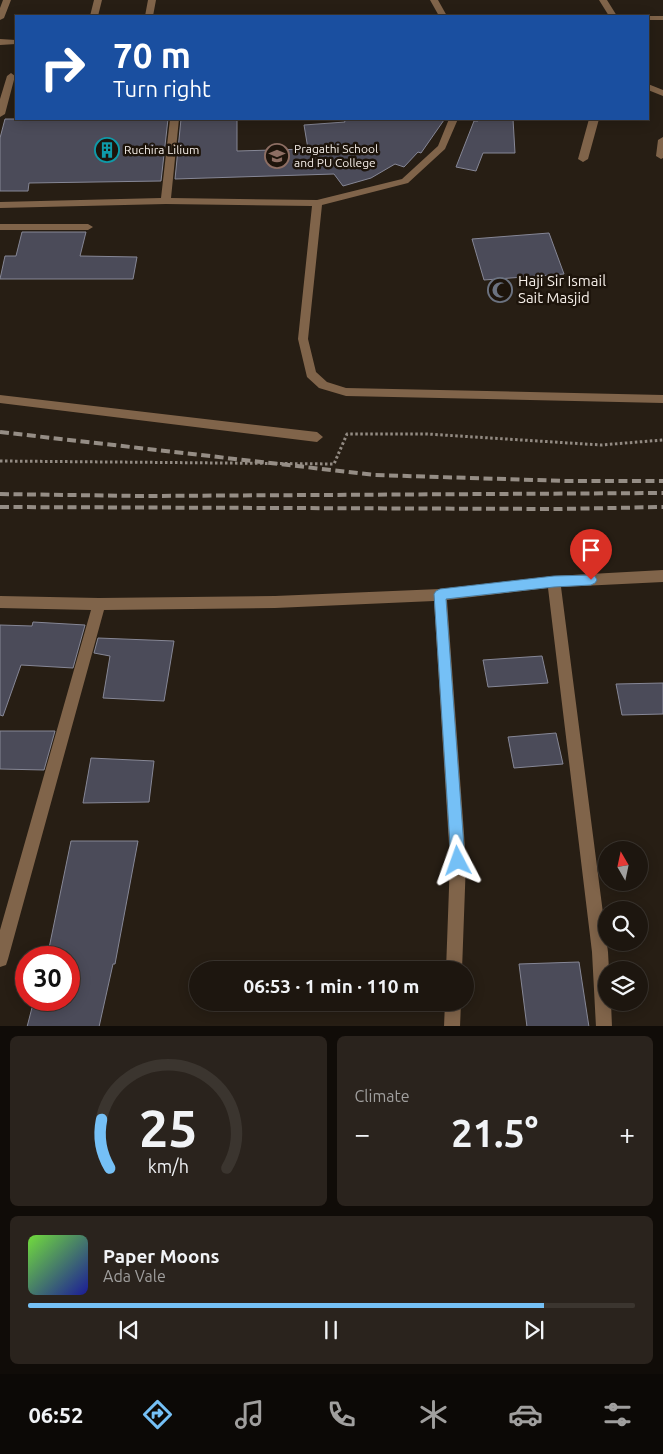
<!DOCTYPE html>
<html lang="en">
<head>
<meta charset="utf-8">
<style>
  :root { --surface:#1d160f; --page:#2a231d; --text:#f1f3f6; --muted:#a09f9e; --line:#3b352f; --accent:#75c0f6 }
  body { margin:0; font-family:Ubuntu,sans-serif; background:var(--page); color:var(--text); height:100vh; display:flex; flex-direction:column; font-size:19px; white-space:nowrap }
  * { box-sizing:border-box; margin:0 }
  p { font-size:16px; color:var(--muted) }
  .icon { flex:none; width:28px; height:28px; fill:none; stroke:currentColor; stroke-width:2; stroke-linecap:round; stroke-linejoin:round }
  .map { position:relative; height:1026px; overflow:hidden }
  .panel { display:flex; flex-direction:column; gap:10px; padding:10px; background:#100c08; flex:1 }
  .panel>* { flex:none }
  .hud { position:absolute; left:15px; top:15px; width:634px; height:105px; border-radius:0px; box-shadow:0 2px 12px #0003,0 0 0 1px var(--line); background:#1a4fa0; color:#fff; overflow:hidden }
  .needle { width:32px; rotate:351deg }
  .tools { position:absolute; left:598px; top:841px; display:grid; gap:10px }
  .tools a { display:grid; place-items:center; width:50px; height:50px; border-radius:50%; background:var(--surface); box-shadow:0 2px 12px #0003,0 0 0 1px var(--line); font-size:25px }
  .speed { position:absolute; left:15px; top:946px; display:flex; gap:10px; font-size:25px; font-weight:700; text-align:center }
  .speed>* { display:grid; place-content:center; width:65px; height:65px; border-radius:50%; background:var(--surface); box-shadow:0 2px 12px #0003,0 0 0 1px var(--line); line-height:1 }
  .speed .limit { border:8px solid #d22; background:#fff; color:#111 }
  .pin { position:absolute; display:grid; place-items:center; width:42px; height:42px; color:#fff; margin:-51px -21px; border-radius:50% 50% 50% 0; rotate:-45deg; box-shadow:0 0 5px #0007 }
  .pin .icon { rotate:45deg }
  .me { position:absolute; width:55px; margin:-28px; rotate:356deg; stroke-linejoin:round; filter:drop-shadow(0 0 4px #0008) }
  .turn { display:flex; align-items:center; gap:18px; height:105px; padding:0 15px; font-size:22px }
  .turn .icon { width:65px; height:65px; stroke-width:2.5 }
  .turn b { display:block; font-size:35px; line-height:42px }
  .big { font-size:38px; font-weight:700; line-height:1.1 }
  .panel .tile { flex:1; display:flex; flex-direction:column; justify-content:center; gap:8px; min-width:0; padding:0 18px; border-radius:8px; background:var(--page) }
  .panel .dial { align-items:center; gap:0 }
  .dial svg { height:130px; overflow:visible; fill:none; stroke:var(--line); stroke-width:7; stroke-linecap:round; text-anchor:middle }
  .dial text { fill:var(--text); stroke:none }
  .song { display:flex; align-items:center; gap:15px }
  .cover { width:60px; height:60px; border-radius:8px; background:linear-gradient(135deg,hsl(100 70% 55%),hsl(240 70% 35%)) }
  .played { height:5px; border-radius:2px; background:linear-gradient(90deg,var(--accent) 85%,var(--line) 85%) }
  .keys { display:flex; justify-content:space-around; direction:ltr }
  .heat { display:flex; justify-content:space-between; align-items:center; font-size:28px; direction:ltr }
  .panel .tiles { flex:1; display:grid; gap:10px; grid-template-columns:1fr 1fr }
  .tile:last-child { grid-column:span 2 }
  .trip { position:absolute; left:189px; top:961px; width:285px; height:50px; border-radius:25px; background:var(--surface); box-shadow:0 2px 12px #0003,0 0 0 1px var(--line); font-weight:700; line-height:50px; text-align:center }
  .dock { display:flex; height:80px; justify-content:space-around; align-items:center; background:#0c0906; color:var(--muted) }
  .dock .icon { width:35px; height:35px }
  .dock .on { color:var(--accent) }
  .dock b { font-size:22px; color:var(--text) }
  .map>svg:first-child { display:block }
  .building { fill:#4b4b59; stroke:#868796 }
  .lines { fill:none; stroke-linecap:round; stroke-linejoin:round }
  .path { stroke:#938b83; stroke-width:3; stroke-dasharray:2.5 2.5; stroke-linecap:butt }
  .minor { fill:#80644a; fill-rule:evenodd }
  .rail { stroke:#958d85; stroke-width:4; stroke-dasharray:9 4.5; stroke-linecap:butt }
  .route { fill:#75c0f6; stroke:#4c7da0 }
  .labels { text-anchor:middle; stroke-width:5; stroke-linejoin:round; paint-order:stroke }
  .far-poi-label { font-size:12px; fill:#f5eee8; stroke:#1d140b; text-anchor:start }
  .poi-label { font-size:15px; fill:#f5eee8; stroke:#1d140b; text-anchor:start }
</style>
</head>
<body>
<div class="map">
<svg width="663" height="1027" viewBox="0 0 663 1027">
  <rect width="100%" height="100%" fill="#271e14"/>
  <path class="building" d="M5,119H168L161,181L29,183L28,191H0V138Z
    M181,119H237V151L308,149L304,125L345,122L344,119L444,120L421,153L418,152L404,167L395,164L371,178L343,186L334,174L175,179Z
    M478,119H513L515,153H483L476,171L456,167L474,121H478Z
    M22,232H86L80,256L137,257L133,279H0L5,256H16Z
    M549,233L564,274L484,280L472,239Z
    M33,622L85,625L73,668L21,665L3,716L0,715V625L32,626Z
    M98,638L174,641L164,701L103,698L110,656L94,653Z
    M542,656L548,683L488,687L483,660Z
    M663,683V714L622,715L616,684Z
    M0,731H55L44,770L0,769Z
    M556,733L563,764L514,768L508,737Z
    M91,758L154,761L149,802L83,803Z
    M71,841H138L115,964H113L99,1027H27L34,1000H69V958H47Z
    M579,962L589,1027H527L519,964Z"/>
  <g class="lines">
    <path class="path" d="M0,461L334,464L347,434H427L601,445L663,440"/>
    <path class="minor" d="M3,0H11L4,18L0,20V8Z
      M94,0H102L98,16H90Z
      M148,0H156L153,16H145Z
      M430,0H438L447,16H439Z
      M599,0H607L617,16H609Z
      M645,16H663V20H648V16Z
      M0,39L16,40V44L0,45Z
      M11,73L15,76L5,114L0,117V99L7,76Z
      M648,84L663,90V96L648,90Z
      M170,119H179L171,198L317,200L402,179L438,146L449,119H458L445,149L408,183L322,205L308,339L316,372L327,382L346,388L663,395V403L346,396L319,388L307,377L298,339L312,206L166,204L0,208V202L161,198Z
      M589,119H599L588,159L583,162L578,159Z
      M663,137V158L661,159L656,156L658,140Z
      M0,224H88L93,227L88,230H0Z
      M0,395L317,432L323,437L317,442L0,403Z
      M663,570V582L561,587L608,952L609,970H606V1002H611L612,1027H596L592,952L548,588L447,600L466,861L462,970H446L450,861L434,601L275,608L104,610L8,959L6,965L0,967V930L91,610L0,608V596L99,598L275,596L440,589L554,576Z
      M445,1002H461L460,1027H444Z"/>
    <path class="rail" d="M0,432L375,475L567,481H663
      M0,494L143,496L663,493
      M0,507L558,509L663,507"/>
  </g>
  <path class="route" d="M591,575L595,576L597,580L595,583L591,585L554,587L446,599L465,861L463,866L458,868L453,866L451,861L434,594L436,591L440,589L554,576Z"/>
  <defs>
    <symbol id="building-ring" viewBox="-11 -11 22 22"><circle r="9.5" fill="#1d140b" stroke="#0f9aa8" stroke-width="1.5"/><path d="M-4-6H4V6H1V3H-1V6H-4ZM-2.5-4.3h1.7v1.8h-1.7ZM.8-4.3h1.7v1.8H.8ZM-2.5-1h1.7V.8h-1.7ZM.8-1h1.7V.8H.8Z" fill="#0f9aa8"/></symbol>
    <symbol id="school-ring" viewBox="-11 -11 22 22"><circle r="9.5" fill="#1d140b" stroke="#8d6e63" stroke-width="1.5"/><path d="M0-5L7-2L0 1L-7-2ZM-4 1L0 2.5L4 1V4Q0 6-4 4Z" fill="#8d6e63"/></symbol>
    <symbol id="mosque-ring" viewBox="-11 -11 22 22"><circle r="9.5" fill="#1d140b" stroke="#6b7280" stroke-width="1.5"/><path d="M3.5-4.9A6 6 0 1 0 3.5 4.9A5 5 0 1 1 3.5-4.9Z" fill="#6b7280"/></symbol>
  </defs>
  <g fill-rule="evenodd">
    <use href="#building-ring" x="93" y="136" width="28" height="28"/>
    <use href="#school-ring" x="263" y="142" width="28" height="28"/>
    <use href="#mosque-ring" x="486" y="276" width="28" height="28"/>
  </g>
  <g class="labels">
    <g class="far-poi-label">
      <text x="294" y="153">Pragathi School<tspan x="294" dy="14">and PU College</tspan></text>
      <text x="124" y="154">Ruchira Lilium</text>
    </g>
    <g class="poi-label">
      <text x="518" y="286">Haji Sir Ismail<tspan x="518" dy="17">Sait Masjid</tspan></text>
    </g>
  </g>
</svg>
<div class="tools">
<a><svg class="needle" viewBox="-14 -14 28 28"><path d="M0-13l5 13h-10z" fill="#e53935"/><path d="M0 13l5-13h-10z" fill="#a09f9e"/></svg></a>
<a><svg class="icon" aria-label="search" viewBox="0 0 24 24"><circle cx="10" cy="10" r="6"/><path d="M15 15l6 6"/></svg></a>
<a><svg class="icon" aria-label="layers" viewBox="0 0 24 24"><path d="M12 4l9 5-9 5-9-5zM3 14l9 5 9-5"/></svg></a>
</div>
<div class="speed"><div class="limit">30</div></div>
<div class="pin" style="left:591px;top:580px;background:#d93025"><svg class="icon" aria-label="arrive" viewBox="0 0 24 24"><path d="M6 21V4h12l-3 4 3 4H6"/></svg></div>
<svg class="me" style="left:458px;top:861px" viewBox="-20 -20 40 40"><path d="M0-17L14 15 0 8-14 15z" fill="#75c0f6" stroke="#fff" stroke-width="4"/></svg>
<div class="trip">06:53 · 1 min · 110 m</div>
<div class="hud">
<div class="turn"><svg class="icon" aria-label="right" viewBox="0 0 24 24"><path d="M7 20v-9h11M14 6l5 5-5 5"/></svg><div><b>70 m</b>Turn right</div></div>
</div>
</div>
<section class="panel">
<div class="tiles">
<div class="tile dial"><svg viewBox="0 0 100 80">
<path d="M14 69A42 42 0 1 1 86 69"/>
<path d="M14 69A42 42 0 0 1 9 39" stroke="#75c0f6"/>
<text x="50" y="56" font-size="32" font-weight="700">25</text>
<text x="50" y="72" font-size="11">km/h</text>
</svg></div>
<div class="tile"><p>Climate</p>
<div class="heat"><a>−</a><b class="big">21.5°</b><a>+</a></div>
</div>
<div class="tile">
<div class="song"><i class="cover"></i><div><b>Paper Moons</b><p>Ada Vale</p></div></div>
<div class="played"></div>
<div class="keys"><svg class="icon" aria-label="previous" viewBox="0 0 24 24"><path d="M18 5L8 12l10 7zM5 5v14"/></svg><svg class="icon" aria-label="pause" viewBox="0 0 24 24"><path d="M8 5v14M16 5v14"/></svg><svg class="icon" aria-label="next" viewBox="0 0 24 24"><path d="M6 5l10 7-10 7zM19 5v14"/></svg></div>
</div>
</div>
</section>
<nav class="dock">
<b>06:52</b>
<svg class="icon on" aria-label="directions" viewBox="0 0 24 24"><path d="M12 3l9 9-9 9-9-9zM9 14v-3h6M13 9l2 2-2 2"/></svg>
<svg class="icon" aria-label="music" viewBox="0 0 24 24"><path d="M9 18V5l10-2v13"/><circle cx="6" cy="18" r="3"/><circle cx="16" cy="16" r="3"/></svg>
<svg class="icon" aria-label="phone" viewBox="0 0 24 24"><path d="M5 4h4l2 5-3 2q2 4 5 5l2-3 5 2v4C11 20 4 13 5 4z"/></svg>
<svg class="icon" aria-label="climate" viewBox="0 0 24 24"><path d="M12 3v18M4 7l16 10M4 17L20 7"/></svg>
<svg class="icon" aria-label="car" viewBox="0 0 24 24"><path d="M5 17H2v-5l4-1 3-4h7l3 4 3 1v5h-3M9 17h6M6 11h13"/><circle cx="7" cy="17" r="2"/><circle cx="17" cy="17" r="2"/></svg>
<svg class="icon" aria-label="filters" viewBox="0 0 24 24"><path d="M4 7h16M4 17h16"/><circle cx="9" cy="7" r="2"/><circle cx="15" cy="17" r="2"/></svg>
</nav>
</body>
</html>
